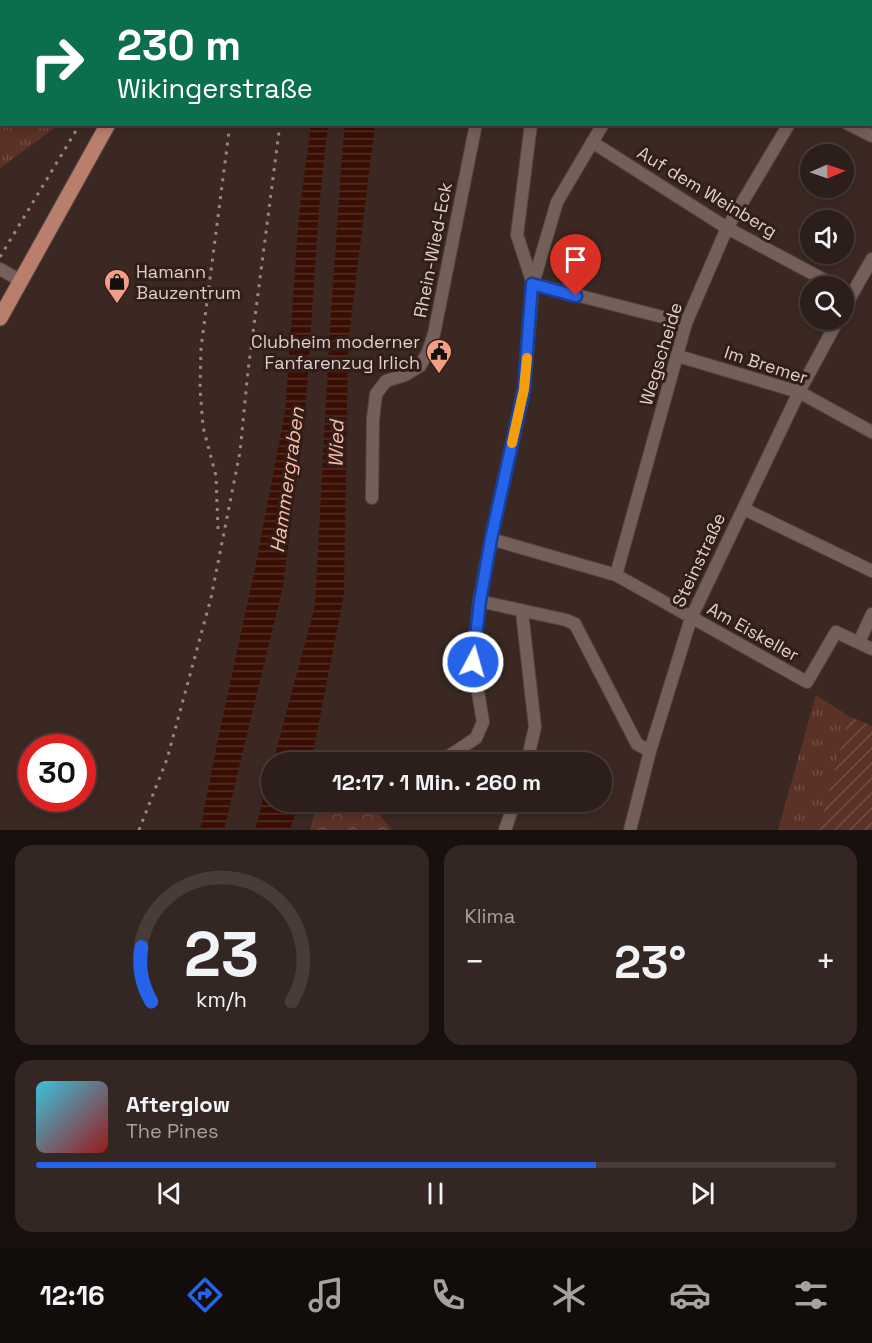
<!DOCTYPE html>
<html lang="de">
<head>
<meta charset="utf-8">
<style>
  :root { --surface:#2c1e1a; --page:#342723; --text:#f1f3f6; --muted:#a6a2a2; --line:#483c39; --accent:#2563eb }
  body { margin:0; font-family:"Space Grotesk",sans-serif; background:var(--page); color:var(--text); height:100vh; display:flex; flex-direction:column; font-size:22px; white-space:nowrap }
  * { box-sizing:border-box; margin:0 }
  p { font-size:20px; color:var(--muted) }
  .icon { flex:none; width:33px; height:33px; fill:none; stroke:currentColor; stroke-width:2; stroke-linecap:round; stroke-linejoin:round }
  .map { position:relative; height:830px; overflow:hidden }
  .sheet { display:flex; flex-direction:column; gap:15px; padding:15px; background:#18100e; flex:1 }
  .sheet>* { flex:none }
  .top-card { position:absolute; left:0px; top:0px; width:873px; height:126px; box-shadow:0 3px 9px #0003,0 0 0 2px var(--line); background:#0b6e4f; color:#fff; overflow:hidden }
  .needle { width:39px; rotate:88deg }
  .controls { position:absolute; left:800px; top:144px; display:grid; gap:12px }
  .controls a { display:grid; place-items:center; width:54px; height:54px; border-radius:50%; background:var(--surface); box-shadow:0 3px 9px #0003,0 0 0 2px var(--line); font-size:30px }
  .speed { position:absolute; left:18px; top:734px; display:flex; gap:12px; font-size:30px; font-weight:700; text-align:center }
  .speed>* { display:grid; place-content:center; width:78px; height:78px; border-radius:50%; background:var(--surface); box-shadow:0 3px 9px #0003,0 0 0 2px var(--line); line-height:1 }
  .speed .limit { border:9px solid #d22; background:#fff; color:#111 }
  .pin { position:absolute; display:grid; place-items:center; width:51px; height:51px; color:#fff; margin:-62px -26px; border-radius:50% 50% 50% 0; rotate:-45deg; box-shadow:0 0 6px #0007 }
  .pin .icon { rotate:45deg }
  .me { position:absolute; width:66px; margin:-33px; rotate:6deg; stroke-linejoin:round; filter:drop-shadow(0 0 4px #0008) }
  .turn { display:flex; align-items:center; gap:21px; height:126px; padding:0 18px; font-size:27px }
  .turn .icon { width:78px; height:78px; stroke-width:2.5 }
  .turn b { display:block; font-size:42px; line-height:51px }
  .big { font-size:45px; font-weight:700; line-height:1.1 }
  .sheet .widget { flex:1; display:flex; flex-direction:column; justify-content:center; gap:9px; min-width:0; padding:0 21px; border-radius:18px; background:var(--page) }
  .sheet .dial { align-items:center; gap:0 }
  .dial svg { height:156px; overflow:visible; fill:none; stroke:var(--line); stroke-width:7; stroke-linecap:round; text-anchor:middle }
  .dial text { fill:var(--text); stroke:none }
  .song { display:flex; align-items:center; gap:18px }
  .cover { width:72px; height:72px; border-radius:9px; background:linear-gradient(135deg,hsl(190 70% 55%),hsl(0 70% 35%)) }
  .played { height:6px; border-radius:3px; background:linear-gradient(90deg,var(--accent) 70%,var(--line) 70%) }
  .keys { display:flex; justify-content:space-around; direction:ltr }
  .heat { display:flex; justify-content:space-between; align-items:center; font-size:33px; direction:ltr }
  .sheet .tiles { flex:1; display:grid; gap:15px; grid-template-columns:1fr 1fr }
  .widget:last-child { grid-column:span 2 }
  .trip { position:absolute; left:261px; top:752px; width:351px; height:60px; border-radius:30px; background:var(--surface); box-shadow:0 3px 9px #0003,0 0 0 2px var(--line); font-weight:700; line-height:60px; text-align:center }
  .tab-bar { display:flex; height:96px; justify-content:space-around; align-items:center; background:#120c0a; color:var(--muted) }
  .tab-bar .icon { width:42px; height:42px }
  .tab-bar .on { color:var(--accent) }
  .tab-bar b { font-size:27px; color:var(--text) }
  .map>svg:first-child { display:block }
  .grass { fill:url(#grass-tufts) }
  .forest { fill:url(#forest-crowns) }
  .garden { fill:url(#garden-furrows) }
  .water { fill:url(#water-rules) }
  .lines { fill:none; stroke-linecap:round; stroke-linejoin:round }
  .minor-casing { stroke:#554641; stroke-width:14 }
  .primary-casing { stroke:#554641; stroke-width:17 }
  .minor { stroke:#755f59; stroke-width:12 }
  .primary { stroke:#ba7e6c; stroke-width:15 }
  .rail { stroke:#988884; stroke-width:3; stroke-dasharray:3 6; stroke-linecap:butt }
  .route-casing { stroke:#184099; stroke-width:15 }
  .route { stroke:#2563eb; stroke-width:10 }
  .slow { stroke:#f59e0b; stroke-width:10 }
  .labels { text-anchor:middle; stroke-width:6; stroke-linejoin:round; paint-order:stroke }
  .street-label { font-size:18px; fill:#dccfcc; stroke:#311e19 }
  .poi-label { font-size:18px; fill:#dccfcc; stroke:#311e19; text-anchor:start }
  .water-label { font-size:20px; font-style:italic; fill:#febba7; stroke:#311e19 }
</style>
</head>
<body>
<div class="map">
<svg width="872" height="830" viewBox="0 0 872 830">
  <defs>
    <pattern id="grass-tufts" width="24" height="20" patternUnits="userSpaceOnUse" patternTransform="scale(1.5)"><rect width="24" height="20" fill="#5b3225"/><path d="M3 7l-1-3M5 7V3M7 7l1-3M15 17l-1-3M17 17v-4M19 17l1-3" fill="none" stroke="#724f43"/></pattern>
    <pattern id="forest-crowns" width="20" height="18" patternUnits="userSpaceOnUse" patternTransform="scale(1.5)"><rect width="20" height="18" fill="#5b3225"/><path d="M2 6a3 3 0 1 1 6 0M12 15a3 3 0 1 1 6 0" fill="none" stroke="#724f43"/></pattern>
    <pattern id="garden-furrows" width="10" height="10" patternUnits="userSpaceOnUse" patternTransform="scale(1.5)"><rect width="10" height="10" fill="#5b3225"/><path d="M-1 1l2-2M0 10L10 0M9 11l2-2" fill="none" stroke="#724f43"/></pattern>
    <pattern id="water-rules" width="6" height="5" patternUnits="userSpaceOnUse" patternTransform="scale(1.5)"><rect width="6" height="5" fill="#3a0e02"/><path d="M0 2.5h6" fill="none" stroke="#563026"/></pattern>
  </defs>
  <rect width="100%" height="100%" fill="#3b2822"/>
  <path class="grass" d="M0,0H139L2,2V124L59,125L0,168Z
    M816,695L849,716L819,830H778Z"/>
  <path class="forest" d="M318,801H368L392,830H310Z"/>
  <path class="garden" d="M849,716L872,726V830H819Z"/>
  <path class="water" d="M311,125H328L319,208L305,415L283,586L224,830H200L219,734L256,564L285,412L299,213Z
    M345,125H375L348,344L344,595L311,762H273L315,606L330,327L343,141Z
    M271,768L272,801H299L290,830H255Z"/>
  <g class="lines">
    <defs>
      <path id="minor" d="M501,2L502,0
        M552,2V0
        M678,2L679,0
        M531,124L517,235L533,284L686,323
        M848,124L872,136
        M592,142L727,228L836,286
        M0,269L21,281
        M843,310L872,259
        M678,356L799,392L872,432
        M372,498L373,419L376,394L386,381L405,375L420,366L428,352L434,334L476,124
        M744,509L872,571
        M491,539L616,575L807,682L836,632L872,649
        M616,575L686,323L727,228L789,124
        M479,601L566,620L575,624L637,744L650,751
        M522,612L535,727L527,762
        M859,642L872,614
        M440,762L476,738L483,722L473,662L479,601L491,539L524,389L533,284L557,202L603,124
        M391,801H392
        M505,830L515,801
        M630,830L650,751L691,618L799,392L838,320"/>
      <path id="primary" d="M177,2L178,0
        M0,318L108,124"/>
    </defs>
    <use href="#minor" class="minor-casing"/>
    <use href="#primary" class="primary-casing"/>
    <use href="#minor" class="minor"/>
    <use href="#primary" class="primary"/>
    <path class="rail" d="M145,2L146,0
      M246,2V0
      M297,2V0
      M0,257L80,124
      M218,529L216,476L203,427L200,388L201,348L230,124
      M139,830L167,759L211,598L240,452L248,371L280,124"/>
  </g>
  <g class="lines">
    <defs>
      <path id="route" d="M473,662L480,601L491,539L524,389L532,284L576,296"/>
    </defs>
    <use href="#route" class="route-casing"/>
    <use href="#route" class="route"/>
    <path class="slow" d="M512,443L524,389L527,358"/>
  </g>
  <defs>
    <symbol id="shop-pin" viewBox="-11 -11 22 30"><path d="M0 17L-7.5 6A9.5 9.5 0 1 1 7.5 6Z" fill="#f39f85" stroke="#311e19"/><path d="M-5-2.5h2.3a2.7 3.5 0 0 1 5.4 0H5L5.5 6h-11ZM-1.5-2.5h3a1.5 2.3 0 0 0-3 0Z" fill="#111"/></symbol>
    <symbol id="civic-pin" viewBox="-11 -11 22 30"><path d="M0 17L-7.5 6A9.5 9.5 0 1 1 7.5 6Z" fill="#f39f85" stroke="#311e19"/><path d="M-.6-6.5H3V-4.5H.6V-3L4-1V1h2V6H-6V1h2V-1L-.6-3ZM-1.2 2.5V6h2.4V2.5Z" fill="#111"/></symbol>
  </defs>
  <g fill-rule="evenodd">
    <use href="#shop-pin" x="102" y="267" width="30" height="40"/>
    <use href="#civic-pin" x="424" y="337" width="30" height="40"/>
  </g>
  <g class="labels">
    <g class="street-label">
      <text transform="translate(707 192) rotate(31)" y="6">Auf dem Weinberg</text>
      <text transform="translate(433 250) rotate(-79)" y="6">Rhein-Wied-Eck</text>
      <text transform="translate(661 354) rotate(-73)" y="6">Wegscheide</text>
      <text transform="translate(766 365) rotate(18)" y="6">Im Bremer</text>
      <text transform="translate(699 560) rotate(-65)" y="6">Steinstraße</text>
      <text transform="translate(753 632) rotate(29)" y="6">Am Eiskeller</text>
    </g>
    <g class="poi-label">
      <text x="136" y="278">Hamann<tspan x="136" dy="21">Bauzentrum</tspan></text>
      <text x="420" y="348" text-anchor="end">Clubheim moderner<tspan x="420" dy="21">Fanfarenzug Irlich</tspan></text>
    </g>
    <g class="water-label">
      <text transform="translate(336 444) rotate(-89)" y="7">Wied</text>
      <text transform="translate(287 480) rotate(-82)" y="7">Hammergraben</text>
    </g>
  </g>
</svg>
<div class="controls">
<a><svg class="needle" viewBox="-14 -14 28 28"><path d="M0-13l5 13h-10z" fill="#e53935"/><path d="M0 13l5-13h-10z" fill="#a6a2a2"/></svg></a>
<a><svg class="icon" aria-label="sound" viewBox="0 0 24 24"><path d="M4 9h4l5-4v14l-5-4H4zM17 9q2 3 0 6"/></svg></a>
<a><svg class="icon" aria-label="search" viewBox="0 0 24 24"><circle cx="10" cy="10" r="6"/><path d="M15 15l6 6"/></svg></a>
</div>
<div class="speed"><div class="limit">30</div></div>
<div class="pin" style="left:576px;top:296px;background:#d93025"><svg class="icon" aria-label="arrive" viewBox="0 0 24 24"><path d="M6 21V4h12l-3 4 3 4H6"/></svg></div>
<svg class="me" style="left:473px;top:662px" viewBox="-20 -20 40 40"><circle r="17" fill="#2563eb" stroke="#fff" stroke-width="3"/><path d="M0-11L8 9 0 5-8 9z" fill="#fff"/></svg>
<div class="trip">12:17 · 1 Min. · 260 m</div>
<div class="top-card">
<div class="turn"><svg class="icon" aria-label="right" viewBox="0 0 24 24"><path d="M7 20v-9h11M14 6l5 5-5 5"/></svg><div><b>230 m</b>Wikingerstraße</div></div>
</div>
</div>
<section class="sheet">
<div class="tiles">
<div class="widget dial"><svg viewBox="0 0 100 80">
<path d="M14 69A42 42 0 1 1 86 69"/>
<path d="M14 69A42 42 0 0 1 9 41" stroke="#2563eb"/>
<text x="50" y="56" font-size="32" font-weight="700">23</text>
<text x="50" y="72" font-size="11">km/h</text>
</svg></div>
<div class="widget"><p>Klima</p>
<div class="heat"><a>−</a><b class="big">23°</b><a>+</a></div>
</div>
<div class="widget">
<div class="song"><i class="cover"></i><div><b>Afterglow</b><p>The Pines</p></div></div>
<div class="played"></div>
<div class="keys"><svg class="icon" aria-label="previous" viewBox="0 0 24 24"><path d="M18 5L8 12l10 7zM5 5v14"/></svg><svg class="icon" aria-label="pause" viewBox="0 0 24 24"><path d="M8 5v14M16 5v14"/></svg><svg class="icon" aria-label="next" viewBox="0 0 24 24"><path d="M6 5l10 7-10 7zM19 5v14"/></svg></div>
</div>
</div>
</section>
<nav class="tab-bar">
<b>12:16</b>
<svg class="icon on" aria-label="directions" viewBox="0 0 24 24"><path d="M12 3l9 9-9 9-9-9zM9 14v-3h6M13 9l2 2-2 2"/></svg>
<svg class="icon" aria-label="music" viewBox="0 0 24 24"><path d="M9 18V5l10-2v13"/><circle cx="6" cy="18" r="3"/><circle cx="16" cy="16" r="3"/></svg>
<svg class="icon" aria-label="phone" viewBox="0 0 24 24"><path d="M5 4h4l2 5-3 2q2 4 5 5l2-3 5 2v4C11 20 4 13 5 4z"/></svg>
<svg class="icon" aria-label="climate" viewBox="0 0 24 24"><path d="M12 3v18M4 7l16 10M4 17L20 7"/></svg>
<svg class="icon" aria-label="car" viewBox="0 0 24 24"><path d="M5 17H2v-5l4-1 3-4h7l3 4 3 1v5h-3M9 17h6M6 11h13"/><circle cx="7" cy="17" r="2"/><circle cx="17" cy="17" r="2"/></svg>
<svg class="icon" aria-label="filters" viewBox="0 0 24 24"><path d="M4 7h16M4 17h16"/><circle cx="9" cy="7" r="2"/><circle cx="15" cy="17" r="2"/></svg>
</nav>
</body>
</html>
